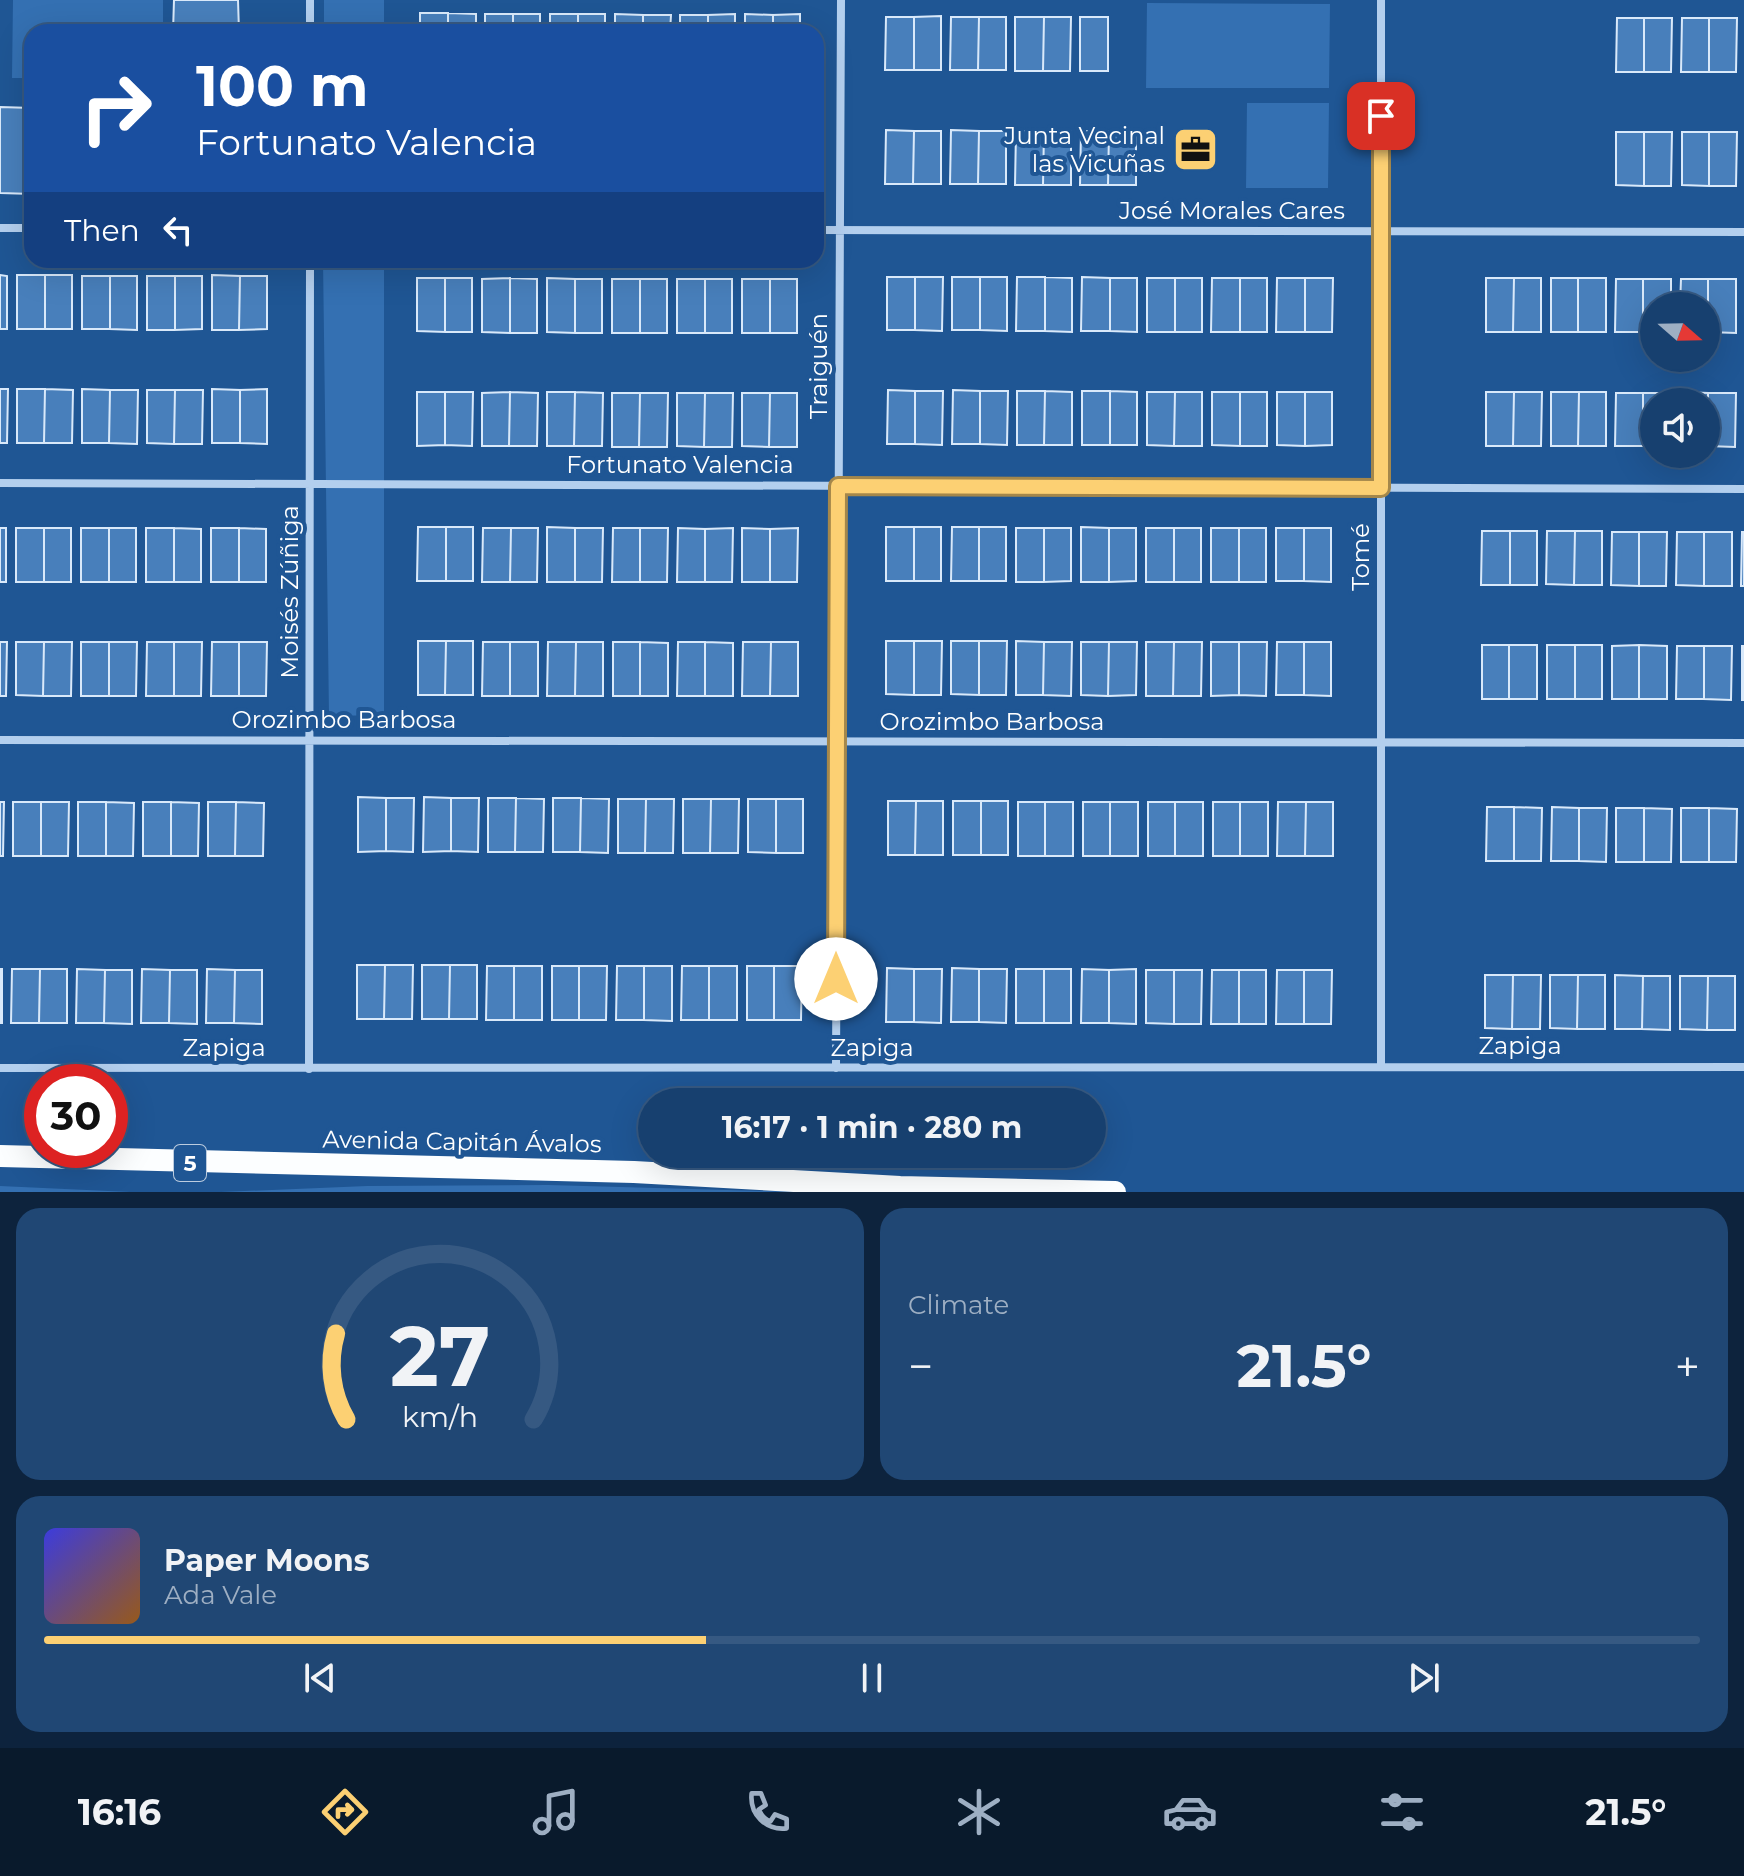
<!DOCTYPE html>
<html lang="en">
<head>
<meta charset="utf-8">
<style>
  :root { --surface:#17406f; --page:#204774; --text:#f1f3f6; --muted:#9eafc3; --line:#365982; --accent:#fcd073 }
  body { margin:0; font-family:Montserrat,sans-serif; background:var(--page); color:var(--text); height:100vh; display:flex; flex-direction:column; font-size:30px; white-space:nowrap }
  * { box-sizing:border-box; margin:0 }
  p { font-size:26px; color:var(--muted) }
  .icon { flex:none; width:44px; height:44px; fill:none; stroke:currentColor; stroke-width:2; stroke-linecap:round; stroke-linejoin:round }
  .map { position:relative; height:1192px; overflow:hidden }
  .side { display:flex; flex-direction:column; gap:16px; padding:16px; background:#0d233d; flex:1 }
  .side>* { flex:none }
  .banner { position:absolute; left:24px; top:24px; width:800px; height:244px; border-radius:24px; box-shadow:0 8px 32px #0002,0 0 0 2px var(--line); background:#1a4fa0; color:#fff; overflow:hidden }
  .needle { width:52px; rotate:110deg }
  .controls { position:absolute; left:1640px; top:292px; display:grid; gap:16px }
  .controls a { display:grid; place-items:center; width:80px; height:80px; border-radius:50%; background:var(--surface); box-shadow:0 8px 32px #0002,0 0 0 2px var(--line); font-size:40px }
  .speed { position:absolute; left:24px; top:1064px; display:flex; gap:16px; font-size:40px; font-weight:700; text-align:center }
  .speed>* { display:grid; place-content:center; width:104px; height:104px; border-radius:50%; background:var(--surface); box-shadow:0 8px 32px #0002,0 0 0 2px var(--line); line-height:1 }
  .speed .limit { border:12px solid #d22; background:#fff; color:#111 }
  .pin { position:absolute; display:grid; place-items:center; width:68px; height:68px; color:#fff; margin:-34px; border-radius:16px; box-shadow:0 4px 12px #0006 }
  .me { position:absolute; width:88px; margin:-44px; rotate:0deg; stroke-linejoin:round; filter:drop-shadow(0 0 6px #0008) }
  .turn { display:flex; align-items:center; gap:28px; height:168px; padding:0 40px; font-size:36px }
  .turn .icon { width:104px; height:104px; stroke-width:2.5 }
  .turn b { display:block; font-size:56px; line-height:68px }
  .then { display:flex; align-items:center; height:76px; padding:0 40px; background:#0003; gap:16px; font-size:30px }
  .big { font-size:60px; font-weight:700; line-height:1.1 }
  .side .card { flex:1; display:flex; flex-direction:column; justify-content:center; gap:12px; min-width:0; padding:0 28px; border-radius:24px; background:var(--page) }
  .side .dial { align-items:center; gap:0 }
  .dial svg { height:208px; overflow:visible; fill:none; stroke:var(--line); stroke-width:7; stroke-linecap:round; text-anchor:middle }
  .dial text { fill:var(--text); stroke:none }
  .song { display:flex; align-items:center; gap:24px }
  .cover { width:96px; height:96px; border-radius:12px; background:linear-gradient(135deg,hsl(240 70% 55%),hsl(30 70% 35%)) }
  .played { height:8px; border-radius:4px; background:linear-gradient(90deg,var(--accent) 40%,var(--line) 40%) }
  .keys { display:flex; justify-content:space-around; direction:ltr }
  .heat { display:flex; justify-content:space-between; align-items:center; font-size:44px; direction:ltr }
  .side .tiles { flex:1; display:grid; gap:16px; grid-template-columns:1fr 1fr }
  .card:last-child { grid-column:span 2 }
  .trip { position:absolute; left:638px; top:1088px; width:468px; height:80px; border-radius:40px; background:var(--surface); box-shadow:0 8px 32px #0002,0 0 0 2px var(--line); font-weight:700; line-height:80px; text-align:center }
  .tab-bar { display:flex; height:128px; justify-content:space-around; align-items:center; background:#091a2c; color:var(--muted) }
  .tab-bar .icon { width:56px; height:56px }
  .tab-bar .selected { color:var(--accent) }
  .tab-bar b { font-size:36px; color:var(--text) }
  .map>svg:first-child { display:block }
  .green { fill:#3470b2 }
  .building { fill:#487fbb; stroke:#d9e9fa; stroke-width:2 }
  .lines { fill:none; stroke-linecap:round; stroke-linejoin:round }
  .minor { stroke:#b3cfee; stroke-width:8 }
  .trunk { stroke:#fcfeff; stroke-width:22 }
  .route-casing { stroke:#a4874b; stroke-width:20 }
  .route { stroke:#fcd073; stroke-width:14 }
  .labels { text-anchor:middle; stroke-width:8; stroke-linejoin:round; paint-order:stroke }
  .shield { fill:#1f5694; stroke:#bcccdf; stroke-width:2 }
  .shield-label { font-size:22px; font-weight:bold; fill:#fff }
  .poi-label { font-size:24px; fill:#fff; stroke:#1f5694; text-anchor:end }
  .street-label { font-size:24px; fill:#fff; stroke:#1f5694 }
</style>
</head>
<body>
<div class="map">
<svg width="1744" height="1192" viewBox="0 0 1744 1192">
  <rect width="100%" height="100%" fill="#1f5694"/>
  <path class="green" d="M13,0H163V32H32V78H12Z
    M324,0H384V32H324Z
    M1147,3L1330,4L1329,88H1146Z
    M1247,103H1329L1328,188H1246Z
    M323,260H384V715L329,716Z
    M548,1185L799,1192H221L367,1186Z
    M0,1186L130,1192H0Z"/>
  <path class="building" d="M174,0H238L239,32H173Z
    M420,13H448V32H420Z
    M448,13L476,14V32H448Z
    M485,14H513V32H485Z
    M513,14H540V32H513Z
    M550,14H578V32H550Z
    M578,14H605V32H578Z
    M615,14L643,15V32H615Z
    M735,14V32H708V15Z
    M745,14L773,15V32H745Z
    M800,14V32H773V15Z
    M643,15H671L670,32H643Z
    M680,15H708V32H680Z
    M941,16V70H914V17Z
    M886,17H914V70H885Z
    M951,17H979L978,70H950Z
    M979,17H1006V70H978Z
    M1015,17H1044L1043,71H1015Z
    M1044,17H1071L1070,71H1043Z
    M1080,17H1108V71H1080Z
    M1617,18H1644V72H1616Z
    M1644,18H1672L1671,72H1644Z
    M1682,18H1709V72H1681Z
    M1709,18H1737L1736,72H1709Z
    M0,107L32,108V194L0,193Z
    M886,130L914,131L913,184H885Z
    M951,130L979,131L978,184H950Z
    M914,131H941V184H913Z
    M979,131H1006V184H978Z
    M1016,131H1044L1043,185H1015Z
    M1044,131H1071V185H1043Z
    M1081,131H1109L1108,185H1080Z
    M1109,131H1136V185H1108Z
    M1616,132H1644V186L1616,185Z
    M1644,132H1672L1671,186H1644Z
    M1682,132H1709V186L1682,185Z
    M1709,132H1737L1736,186H1709Z
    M0,275L7,276V329H0Z
    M17,275H45V329H17Z
    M45,275H72V329H45Z
    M212,275L240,276L239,330H212Z
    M82,276H110V329H82Z
    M110,276H137V330L110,329Z
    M147,276H175V330H147Z
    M175,276H202V329L175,330Z
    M240,276H267V329L239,330Z
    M887,277H915V330H887Z
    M915,277H943L942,331L915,330Z
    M952,277H980V330H952Z
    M980,277H1007V331L980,330Z
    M1017,277H1045V331H1016Z
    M1045,277L1072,278V332L1045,331Z
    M1082,277L1110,278V331H1081Z
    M417,278H445V332L417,331Z
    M445,278H472V332H445Z
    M510,278L537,279V333H510Z
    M510,278V333L482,332V279Z
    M547,278L575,279V333L547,332Z
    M1110,278H1137V332L1110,331Z
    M1147,278H1175V332H1147Z
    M1175,278H1202V332H1175Z
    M1212,278H1240V332H1211Z
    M1240,278H1267V332H1240Z
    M1277,278H1305V332H1276Z
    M1305,278H1333L1332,332H1305Z
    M1486,278H1514L1513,332H1486Z
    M1514,278H1541V332H1513Z
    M1551,278H1578V332H1551Z
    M1578,278H1606V332H1578Z
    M575,279H602V333H575Z
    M612,279H640V333H612Z
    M640,279H667V333H640Z
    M677,279H705V333H677Z
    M705,279H732V333H705Z
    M742,279H770V333H742Z
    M770,279H797V333H770Z
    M1616,279H1643V332H1615Z
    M1643,279H1671V306H1654V333L1643,332Z
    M1681,279H1708V332L1706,306H1680Z
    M1708,279H1736V333L1708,332Z
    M0,389H8L7,443H0Z
    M17,389H45L44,443H17Z
    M45,389L73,390L72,443H44Z
    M82,389L110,390L109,443H82Z
    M212,389L240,390V443H212Z
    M267,389V444L240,443V390Z
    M110,390H138L137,444L109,443Z
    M147,390H175L174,444L147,443Z
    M175,390H203L202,444H174Z
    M888,390L915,391V444H887Z
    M953,390L980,391V444H952Z
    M915,391H943L942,445L915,444Z
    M980,391H1008L1007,445L980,444Z
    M1017,391H1045L1044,445H1017Z
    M1045,391L1072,392V445H1044Z
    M1082,391H1110V445H1082Z
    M1110,391L1137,392V445H1110Z
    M417,392H445V445L417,446Z
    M445,392H473L472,446L445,445Z
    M510,392L538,393L537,446H509Z
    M510,392L509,446H482V393Z
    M547,392H575L574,446H547Z
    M575,392L603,393L602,446H574Z
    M1147,392H1175L1174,446L1147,445Z
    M1175,392H1202V446H1174Z
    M1212,392H1240V446L1212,445Z
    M1240,392H1267V446H1240Z
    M1277,392H1305V446L1277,445Z
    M1305,392H1332V445L1305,446Z
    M1486,392H1514L1513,446H1486Z
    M1514,392H1542L1541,446H1513Z
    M1551,392H1579L1578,446H1551Z
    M1579,392H1606V446H1578Z
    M1681,392L1708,393V446L1706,402H1681Z
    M612,393H640L639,447H612Z
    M640,393H668L667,447H639Z
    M677,393H705L704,447L677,446Z
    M705,393H733L732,447H704Z
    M742,393H770L769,447L742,446Z
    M770,393H797V447H769Z
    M1616,393H1643V446H1615Z
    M1643,393H1671V402H1654V447L1643,446Z
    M1708,393H1736L1735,447L1708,446Z
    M418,527H446V581H417Z
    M446,527H473V581H446Z
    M547,527L575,528V582H547Z
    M886,527H914V581H886Z
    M914,527H941V581H914Z
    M952,527H979V581H951Z
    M979,527H1006V581H979Z
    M1081,527L1109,528V582H1081Z
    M0,528H6V582H0Z
    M16,528H44V582H16Z
    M44,528H71V582H44Z
    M81,528H109V582H81Z
    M109,528H136V582H109Z
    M146,528H174V582H146Z
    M174,528L201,529V582H174Z
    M211,528H239V582H211Z
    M239,528L266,529V582H239Z
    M483,528H511L510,582H482Z
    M511,528H538L537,582H510Z
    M575,528H603L602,582H575Z
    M613,528H640V582H612Z
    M640,528H668L667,582H640Z
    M678,528L705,529V582H677Z
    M733,528L732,582H705V529Z
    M742,528L770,529V582H742Z
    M798,528L797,582H770V529Z
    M1016,528H1044V582H1016Z
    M1044,528H1071V581L1044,582Z
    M1109,528H1136V581L1109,582Z
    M1146,528H1174V582H1146Z
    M1174,528H1201V582H1174Z
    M1211,528H1239V582H1211Z
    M1239,528H1266V582H1239Z
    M1276,528H1304V581H1276Z
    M1304,528H1331V582L1304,581Z
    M1482,531H1510V585H1481Z
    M1510,531H1537V585H1510Z
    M1547,531H1575L1574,585L1546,584Z
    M1575,531H1602V585H1574Z
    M1612,532H1639V586L1611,585Z
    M1639,532H1667L1666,586H1639Z
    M1677,532H1704V586L1676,585Z
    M1704,532H1732V586H1704Z
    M1742,532H1744V586H1741Z
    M418,641H446L445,695H418Z
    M446,641H473V695H445Z
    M886,641H914V695L886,694Z
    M914,641H942L941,695H914Z
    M951,641H979V695L951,694Z
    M979,641H1007L1006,695H979Z
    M1016,641L1044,642L1043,695H1016Z
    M0,642H7L6,696H0Z
    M16,642H44L43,696L16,695Z
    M44,642H72L71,696H43Z
    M81,642H109V696H81Z
    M109,642H137L136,696H109Z
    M147,642H174V696H146Z
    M174,642H202L201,696H174Z
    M212,642H239V696H211Z
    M239,642H267L266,696H239Z
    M483,642H510V696H482Z
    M510,642H538V696H510Z
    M548,642H576L575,696H547Z
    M576,642H603V696H575Z
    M613,642H640V696H613Z
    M640,642L668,643V696H640Z
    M678,642H705V696H677Z
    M705,642L733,643V696H705Z
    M743,642H771L770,696H742Z
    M771,642H798V696H770Z
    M1044,642H1072L1071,696L1043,695Z
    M1081,642H1109L1108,696L1081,695Z
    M1109,642H1137L1136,695L1108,696Z
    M1146,642H1174L1173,696H1146Z
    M1174,642H1202L1201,696H1173Z
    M1211,642H1239V695L1211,696Z
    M1239,642H1267L1266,696L1239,695Z
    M1277,642H1304V695H1276Z
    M1304,642H1331V696L1304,695Z
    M1482,645H1509V699H1482Z
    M1509,645H1537V699H1509Z
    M1547,645H1575V699H1547Z
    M1575,645H1602V699H1575Z
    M1639,645L1667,646V699H1639Z
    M1639,645V699H1612V646Z
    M1677,646H1704V699H1676Z
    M1704,646H1732L1731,700L1704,699Z
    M1742,646H1744V700H1742Z
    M358,797L386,798V851L358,852Z
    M424,797L451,798V851L423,852Z
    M386,798H414L413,852L386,851Z
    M451,798H479L478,852L451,851Z
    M488,798H516L515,852H488Z
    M516,798L544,799L543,852H515Z
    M553,798H581L580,852H553Z
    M581,798L609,799L608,853L580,852Z
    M618,799H646L645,853H618Z
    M646,799H674L673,853H645Z
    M683,799H711L710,853H683Z
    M711,799H739L738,853H710Z
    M748,799H776V853L748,852Z
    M776,799H803V853H776Z
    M888,801H916L915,855H888Z
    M916,801H943V855H915Z
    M953,801H981V855H953Z
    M981,801H1008V855H981Z
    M0,802H4L3,856H0Z
    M13,802H41V856H13Z
    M41,802H69L68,856H41Z
    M78,802H106V856H78Z
    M106,802L134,803L133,856H106Z
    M143,802H171V856H143Z
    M171,802L199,803L198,856H171Z
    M208,802H236L235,856H208Z
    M236,802L264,803L263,856H235Z
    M1018,802H1045V856H1018Z
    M1045,802H1073V856H1045Z
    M1083,802H1110V856H1083Z
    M1110,802H1138V856H1110Z
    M1148,802H1175V856H1148Z
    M1175,802H1203V856H1175Z
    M1213,802H1240V856H1213Z
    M1240,802H1268V856H1240Z
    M1278,802H1306L1305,856H1277Z
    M1306,802H1333V856H1305Z
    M1487,807H1514V861H1486Z
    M1514,807L1542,808L1541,861H1514Z
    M1552,807L1579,808V861H1551Z
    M1579,808H1607L1606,862L1579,861Z
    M1616,808H1644V862H1616Z
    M1644,808L1672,809L1671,862H1644Z
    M1681,808H1709V862H1681Z
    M1709,808L1737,809L1736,862H1709Z
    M357,965H385L384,1019H357Z
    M385,965H413L412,1019H384Z
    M422,965H450L449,1019H422Z
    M450,965H477V1019H449Z
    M487,966H514V1020H486Z
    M514,966H542V1020H514Z
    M552,966H579V1020H552Z
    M579,966H607L606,1020H579Z
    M617,966H644V1020H616Z
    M644,966H672V1021L644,1020Z
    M682,966H709V1020H681Z
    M709,966H737V1020H709Z
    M747,966H774V1020H747Z
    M774,966H802L801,1020H774Z
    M887,968L914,969V1022H886Z
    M952,968L979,969V1022H951Z
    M0,969H2V1023H0Z
    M12,969H40L39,1023H11Z
    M40,969H67V1023H39Z
    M77,969L105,970L104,1023H76Z
    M142,969L170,970L169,1023H141Z
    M207,969L235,970L234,1023H206Z
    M914,969H942L941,1023L914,1022Z
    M979,969H1007L1006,1023L979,1022Z
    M1016,969H1044V1023H1016Z
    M1044,969H1071V1023H1044Z
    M1082,969L1109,970V1023H1081Z
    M1136,969V1024L1109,1023V970Z
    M105,970H132V1024L104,1023Z
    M170,970H197V1024L169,1023Z
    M235,970H262V1024L234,1023Z
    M1146,970H1174V1024L1146,1023Z
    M1174,970H1202L1201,1024H1174Z
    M1212,970H1239V1024H1211Z
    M1239,970H1266V1024H1239Z
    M1277,970H1304V1024H1276Z
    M1304,970H1332L1331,1024H1304Z
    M1485,975H1513L1512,1029L1485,1028Z
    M1513,975H1541L1540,1029H1512Z
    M1550,975H1578L1577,1029L1550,1028Z
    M1578,975H1605V1029H1577Z
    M1615,975L1643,976L1642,1029H1615Z
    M1643,976H1670V1030L1642,1029Z
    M1680,976H1708L1707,1030L1680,1029Z
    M1708,976H1735V1030H1707Z"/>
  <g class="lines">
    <path class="minor" d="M1381,0V1066
      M310,32V0
      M0,228H32
      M816,230L1744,232
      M0,483L1744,489
      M0,740L1744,743
      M0,1068L1744,1067
      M836,1068L841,0
      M309,1069L310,260"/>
    <path class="trunk" d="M0,1156L634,1172L900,1187L1115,1192"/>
  </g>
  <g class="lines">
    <defs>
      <path id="route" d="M836,979L838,486L1381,488V116"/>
    </defs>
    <use href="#route" class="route-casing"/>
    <use href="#route" class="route"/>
  </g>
  <defs>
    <symbol id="office-square" viewBox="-11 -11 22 22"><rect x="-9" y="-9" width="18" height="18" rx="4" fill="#fcd073" stroke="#1f5694"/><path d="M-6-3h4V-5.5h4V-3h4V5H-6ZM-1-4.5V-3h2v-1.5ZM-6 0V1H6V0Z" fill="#111"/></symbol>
  </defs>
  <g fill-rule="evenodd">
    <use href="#office-square" x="1170" y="124" width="51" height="51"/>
  </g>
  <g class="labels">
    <rect class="shield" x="174" y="1145" width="32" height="36" rx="6"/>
    <g class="shield-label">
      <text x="190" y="1171">5</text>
    </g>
    <g class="poi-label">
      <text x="1165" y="144">Junta Vecinal<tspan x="1165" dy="28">las Vicuñas</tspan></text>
    </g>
    <g class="street-label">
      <text x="1232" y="219">José Morales Cares</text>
      <text transform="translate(819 366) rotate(-90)" y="8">Traiguén</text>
      <text x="680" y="473">Fortunato Valencia</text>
      <text transform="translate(1361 557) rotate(-90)" y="8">Tomé</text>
      <text transform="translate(290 592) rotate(-90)" y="8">Moisés Zúñiga</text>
      <text x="344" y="728">Orozimbo Barbosa</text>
      <text x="992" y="730">Orozimbo Barbosa</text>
      <text x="1520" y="1054">Zapiga</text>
      <text x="224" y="1056">Zapiga</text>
      <text x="872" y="1056">Zapiga</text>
      <text transform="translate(462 1142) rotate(1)" y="8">Avenida Capitán Ávalos</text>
    </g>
  </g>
</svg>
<div class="controls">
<a><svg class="needle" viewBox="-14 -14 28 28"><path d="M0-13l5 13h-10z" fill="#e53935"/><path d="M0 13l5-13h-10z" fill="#9eafc3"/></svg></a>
<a><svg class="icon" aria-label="sound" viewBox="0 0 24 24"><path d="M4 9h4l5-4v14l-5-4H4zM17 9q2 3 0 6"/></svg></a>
</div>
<div class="speed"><div class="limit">30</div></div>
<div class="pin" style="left:1381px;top:116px;background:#d93025"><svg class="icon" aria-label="arrive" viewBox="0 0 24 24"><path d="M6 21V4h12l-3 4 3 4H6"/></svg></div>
<svg class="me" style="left:836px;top:979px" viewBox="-20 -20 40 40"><circle r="19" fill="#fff"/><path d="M0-13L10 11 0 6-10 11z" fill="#fcd073"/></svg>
<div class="trip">16:17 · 1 min · 280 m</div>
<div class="banner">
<div class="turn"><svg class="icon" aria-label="right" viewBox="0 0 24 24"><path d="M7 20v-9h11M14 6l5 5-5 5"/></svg><div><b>100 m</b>Fortunato Valencia</div></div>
<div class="then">Then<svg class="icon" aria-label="left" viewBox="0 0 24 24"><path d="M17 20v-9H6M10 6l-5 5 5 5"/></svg></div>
</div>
</div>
<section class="side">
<div class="tiles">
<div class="card dial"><svg viewBox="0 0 100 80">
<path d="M14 69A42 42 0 1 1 86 69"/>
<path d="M14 69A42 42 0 0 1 10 36" stroke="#fcd073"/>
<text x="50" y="56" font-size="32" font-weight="700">27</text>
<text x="50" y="72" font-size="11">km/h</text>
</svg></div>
<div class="card"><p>Climate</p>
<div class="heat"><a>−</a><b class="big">21.5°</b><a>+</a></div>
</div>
<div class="card">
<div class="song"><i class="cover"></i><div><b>Paper Moons</b><p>Ada Vale</p></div></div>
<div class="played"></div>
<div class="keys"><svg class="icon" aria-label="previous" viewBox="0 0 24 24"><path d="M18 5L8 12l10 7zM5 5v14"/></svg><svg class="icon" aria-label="pause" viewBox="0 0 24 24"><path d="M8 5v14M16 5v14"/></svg><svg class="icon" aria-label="next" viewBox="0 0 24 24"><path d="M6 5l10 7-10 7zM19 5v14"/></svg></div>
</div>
</div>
</section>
<nav class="tab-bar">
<b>16:16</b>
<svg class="icon selected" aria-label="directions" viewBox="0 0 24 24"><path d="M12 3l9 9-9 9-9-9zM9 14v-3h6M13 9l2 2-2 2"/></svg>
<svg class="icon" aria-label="music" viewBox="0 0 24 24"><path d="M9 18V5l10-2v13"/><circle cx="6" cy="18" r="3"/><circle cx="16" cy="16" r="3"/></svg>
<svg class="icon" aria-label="phone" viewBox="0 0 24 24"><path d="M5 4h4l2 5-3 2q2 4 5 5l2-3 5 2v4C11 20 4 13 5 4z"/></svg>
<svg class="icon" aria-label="climate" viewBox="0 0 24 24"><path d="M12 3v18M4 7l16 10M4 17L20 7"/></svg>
<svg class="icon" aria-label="car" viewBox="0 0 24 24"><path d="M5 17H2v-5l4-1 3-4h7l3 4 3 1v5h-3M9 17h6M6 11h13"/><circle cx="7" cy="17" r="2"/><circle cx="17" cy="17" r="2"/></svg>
<svg class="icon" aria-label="filters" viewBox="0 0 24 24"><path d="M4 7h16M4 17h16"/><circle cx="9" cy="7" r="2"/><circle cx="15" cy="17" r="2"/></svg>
<b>21.5°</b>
</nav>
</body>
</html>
